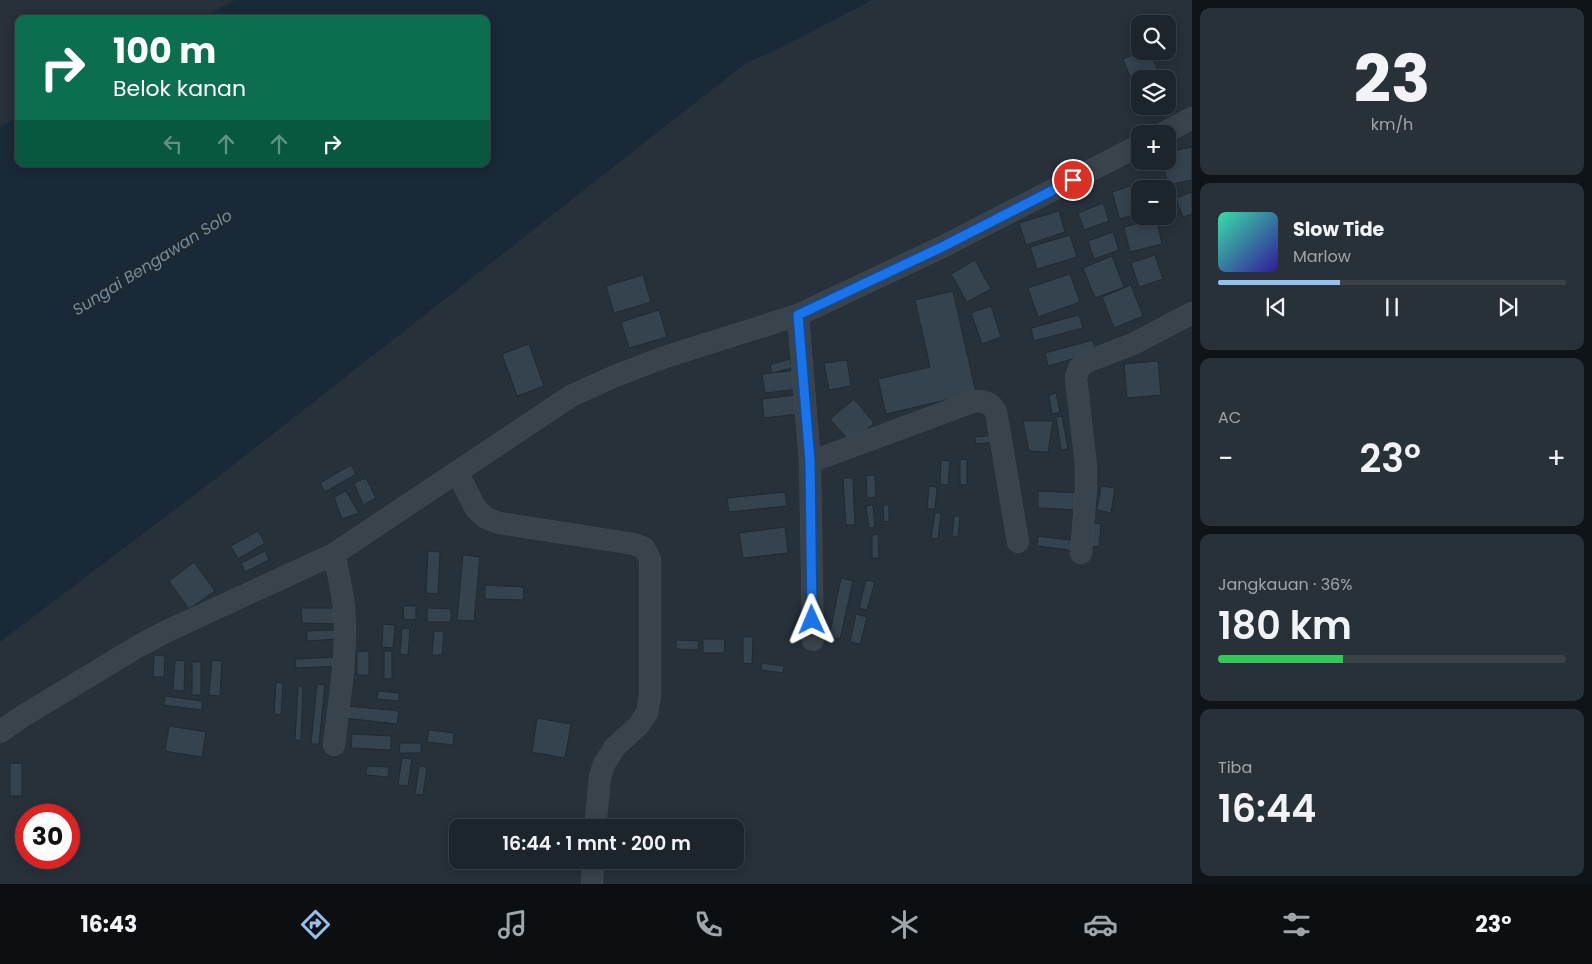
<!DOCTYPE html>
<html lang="id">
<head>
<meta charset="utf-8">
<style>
  :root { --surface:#1c252c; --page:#293138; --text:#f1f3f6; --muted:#a0a5a9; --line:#3a4248; --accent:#94c1ec }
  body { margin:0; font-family:Poppins,sans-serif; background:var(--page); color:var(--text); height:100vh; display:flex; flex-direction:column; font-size:19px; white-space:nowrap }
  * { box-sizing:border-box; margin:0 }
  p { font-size:16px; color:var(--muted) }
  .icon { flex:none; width:28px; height:28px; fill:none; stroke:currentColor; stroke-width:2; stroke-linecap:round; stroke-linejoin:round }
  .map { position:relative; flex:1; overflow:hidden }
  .side { display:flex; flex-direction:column; gap:8px; padding:8px; background:#0f1418; width:400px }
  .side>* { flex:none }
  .guide { position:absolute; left:15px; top:15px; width:475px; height:152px; border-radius:10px; box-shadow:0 2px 12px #0003,0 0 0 1px var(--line); background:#0b6e4f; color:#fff; overflow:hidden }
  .buttons { position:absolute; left:1131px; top:15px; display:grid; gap:10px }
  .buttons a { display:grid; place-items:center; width:45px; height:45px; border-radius:10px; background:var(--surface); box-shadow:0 2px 12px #0003,0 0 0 1px var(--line); font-size:25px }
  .speed { position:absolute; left:15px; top:804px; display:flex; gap:10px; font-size:25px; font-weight:700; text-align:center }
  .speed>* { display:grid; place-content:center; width:65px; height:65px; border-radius:50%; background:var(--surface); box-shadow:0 2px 12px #0003,0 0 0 1px var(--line); line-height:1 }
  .speed .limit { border:8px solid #d22; background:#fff; color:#111 }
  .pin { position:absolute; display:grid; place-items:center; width:42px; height:42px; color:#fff; margin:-21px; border:2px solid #fff; border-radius:50%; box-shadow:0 1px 5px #0007 }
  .me { position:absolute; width:55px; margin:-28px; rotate:359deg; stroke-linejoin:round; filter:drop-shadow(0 0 4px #0008) }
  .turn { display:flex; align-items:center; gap:18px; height:105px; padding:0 15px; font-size:22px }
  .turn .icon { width:65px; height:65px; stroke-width:2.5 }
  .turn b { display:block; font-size:35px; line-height:42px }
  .lanes { display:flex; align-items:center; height:48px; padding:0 15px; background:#0003; justify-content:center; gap:25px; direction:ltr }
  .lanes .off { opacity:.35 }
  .big { font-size:38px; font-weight:600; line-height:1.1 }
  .side .card { flex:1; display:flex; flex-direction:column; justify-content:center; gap:8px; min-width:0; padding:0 18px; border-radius:10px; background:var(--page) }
  .side .dial { align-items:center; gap:0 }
  .dial b { font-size:65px; line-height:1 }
  .song { display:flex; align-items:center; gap:15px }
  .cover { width:60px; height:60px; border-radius:8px; background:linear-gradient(135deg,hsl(160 70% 55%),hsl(250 70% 35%)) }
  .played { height:5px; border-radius:2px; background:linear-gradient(90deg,var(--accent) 35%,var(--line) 35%) }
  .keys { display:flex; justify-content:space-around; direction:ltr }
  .heat { display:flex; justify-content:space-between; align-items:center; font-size:28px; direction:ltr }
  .charge { height:8px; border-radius:4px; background:linear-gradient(90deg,#34c759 36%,var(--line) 0) }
  .trip { position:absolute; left:449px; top:819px; width:295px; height:50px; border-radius:10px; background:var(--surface); box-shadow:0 2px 12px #0003,0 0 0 1px var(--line); font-weight:600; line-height:50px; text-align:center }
  .tab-bar { display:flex; height:80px; justify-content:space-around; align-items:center; background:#0b0f12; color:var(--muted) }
  .tab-bar .icon { width:35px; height:35px }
  .tab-bar .current { color:var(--accent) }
  .tab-bar b { font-size:22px; color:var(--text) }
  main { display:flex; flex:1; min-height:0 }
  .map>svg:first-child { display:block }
  .water { fill:#1a2937 }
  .building { fill:#35434e; stroke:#202a31 }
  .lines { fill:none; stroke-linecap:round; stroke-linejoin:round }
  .minor-casing { stroke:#424c53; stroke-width:22 }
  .minor { stroke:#39434b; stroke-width:21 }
  .route-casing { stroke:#114b97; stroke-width:12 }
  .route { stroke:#1a73e8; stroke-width:9 }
  .labels { text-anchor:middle; stroke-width:5; stroke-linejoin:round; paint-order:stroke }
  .water-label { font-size:16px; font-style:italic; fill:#728ca1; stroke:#1e282f }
</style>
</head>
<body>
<main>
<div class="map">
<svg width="1192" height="884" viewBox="0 0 1192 884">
  <rect width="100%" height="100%" fill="#26313a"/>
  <path class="water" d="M235,0H872L780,48L746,63L223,473L0,642V127L19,116V164H486V19H200Z"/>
  <path class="building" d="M1143,51H1150L1161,79H1140V101L1123,59Z
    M1142,106H1166L1146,115Z
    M1192,147V180L1168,185L1162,161H1168V152Z
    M1145,181L1147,189H1140V213L1120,219L1112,192Z
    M1192,192V214L1183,217L1176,198Z
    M1103,203L1109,221L1084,230L1078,213Z
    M1059,211L1065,232L1026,245L1019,223Z
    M1156,219L1162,244L1130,252L1124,227Z
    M1113,232L1119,250L1094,259L1088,241Z
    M1070,235L1077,257L1037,269L1030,247Z
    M1155,255L1163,279L1139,287L1131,263Z
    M1112,256L1124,287L1095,298L1083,268Z
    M975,260L991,289L967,302L951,274Z
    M1070,274L1080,302L1038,317L1028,288Z
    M643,275L651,302L614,313L606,286Z
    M1131,285L1143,316L1114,328L1102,297Z
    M953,291L976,393L886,414L878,379L930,367L915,300Z
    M991,306L1001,337L982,344L971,313Z
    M659,310L667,337L629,348L621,322Z
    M1079,315L1083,328L1034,341L1031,328Z
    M1093,340L1096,352L1048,366L1045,353Z
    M529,344L544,386L517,396L502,354Z
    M790,359L792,368L772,373L770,365Z
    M847,360L851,386L829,390L824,363Z
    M1158,361L1161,395L1127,398L1124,364Z
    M797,370L799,389L765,393L762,374Z
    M1056,393L1060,412L1052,414L1049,395Z
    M796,395L798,414L764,418L762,399Z
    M854,399L874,423L851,443L830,419Z
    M1062,416L1068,449L1061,450L1056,417Z
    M1023,421H1053L1048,452L1029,451Z
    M995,435L996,442L976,444L975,437Z
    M967,459V485H960V460Z
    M941,460L950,461L948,485L940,484Z
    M351,465L356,474L325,492L320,483Z
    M875,475L876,497L867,498L866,476Z
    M366,478L376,498L363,505L354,483Z
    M843,478H853L855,525H846Z
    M929,486L937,487L935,509H927Z
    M1101,486L1115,488L1111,513L1097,510Z
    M346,491L359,513L342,519L334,497Z
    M1038,491L1081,493L1080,510L1038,508Z
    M785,492L787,506L729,512L727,498Z
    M873,505L875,527L869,528L866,506Z
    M883,505H889V521L884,522Z
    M935,513H941L938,539L931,538Z
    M954,516H960L958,537L952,536Z
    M1086,522L1101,524L1099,547L1085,546Z
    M785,527L788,553L743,558L739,533Z
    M258,531L265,543L238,559L231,546Z
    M878,534L879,558H872V535Z
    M1038,536L1078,541L1077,551L1037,546Z
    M265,551L269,560L245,572L241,563Z
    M428,551L440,552L438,594L426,593Z
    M463,555L480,557L474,621L457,620Z
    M194,562L215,591L189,609L169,581Z
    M841,578L853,581L840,639L829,637Z
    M866,580L875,582L867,610L859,608Z
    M485,585L524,587L523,600L485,599Z
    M403,606H416V619L404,620Z
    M301,608H338V624L302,623Z
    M427,608L451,609V622H427Z
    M856,614L867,617L860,644L850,642Z
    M383,624L395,625L393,648L382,647Z
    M402,628L410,629L408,655L400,654Z
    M336,630L337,639L307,641V631Z
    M434,631L444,632L442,655H432Z
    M743,637H753L752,664L743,663Z
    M703,639H725L724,653H703Z
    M676,640L699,641L698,650L676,649Z
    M369,651V675H357V652Z
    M384,651H392V678L384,679Z
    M154,655L165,656L164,677H153Z
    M336,657L337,666L296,668L295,659Z
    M175,660L185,661L184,691L173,690Z
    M212,660L222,661L220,696L209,695Z
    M192,662H201V695H192Z
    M762,663L784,666L783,673L761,670Z
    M276,682L283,683L281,715L274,714Z
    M317,684L325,685L319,744H311Z
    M298,686H303L301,740H295Z
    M378,691L399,693V701L377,699Z
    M165,696L202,701V710L164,705Z
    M347,706L399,711L397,724L345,718Z
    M537,718L571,724L565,758L532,752Z
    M169,726L206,732L202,757L165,751Z
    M429,730L454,733L453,745L427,742Z
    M352,734L391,736V750L351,748Z
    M400,743H421V753H399Z
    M402,758L412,759L408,786L398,785Z
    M10,763H22V796H10Z
    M367,766L389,767L388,777L366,775Z
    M419,766L427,767L423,795L415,794Z
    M21,829L26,830V850L17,848Z"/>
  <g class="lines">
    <defs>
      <path id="minor" d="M1162,134L1192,118
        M798,315L810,462L813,640
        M810,462L975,401C986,401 991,403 996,412L1018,542
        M457,472L476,509L486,518L499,523L634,544L644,548L650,559V696L647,713L638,726L615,747L604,764L600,777L595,828
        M1081,553L1086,488V466L1076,378L1079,368L1086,362L1133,344L1192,313
        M0,732L23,716L137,647L165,632L334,554L571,396L615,376L665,357L798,315L942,247L1140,145
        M334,745C339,700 348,653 344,607C342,590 338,572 334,554
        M592,884L593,860"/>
    </defs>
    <use href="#minor" class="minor-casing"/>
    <use href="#minor" class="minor"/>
  </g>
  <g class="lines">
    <defs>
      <path id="route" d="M812,620L810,462L798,315L942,247L1073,180"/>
    </defs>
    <use href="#route" class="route-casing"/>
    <use href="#route" class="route"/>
  </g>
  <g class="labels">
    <g class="water-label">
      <text transform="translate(152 262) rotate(-32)" y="6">Sungai Bengawan Solo</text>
    </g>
  </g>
</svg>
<div class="buttons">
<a><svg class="icon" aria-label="search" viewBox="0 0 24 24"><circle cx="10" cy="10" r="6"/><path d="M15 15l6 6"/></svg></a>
<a><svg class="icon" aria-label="layers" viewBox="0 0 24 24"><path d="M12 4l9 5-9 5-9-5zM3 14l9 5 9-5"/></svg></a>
<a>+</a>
<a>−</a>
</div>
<div class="speed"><div class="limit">30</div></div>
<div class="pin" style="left:1073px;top:180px;background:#d93025"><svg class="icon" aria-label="arrive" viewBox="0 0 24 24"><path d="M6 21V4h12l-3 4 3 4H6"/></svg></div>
<svg class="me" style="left:812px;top:620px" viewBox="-20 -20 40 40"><path d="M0-17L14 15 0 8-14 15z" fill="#1a73e8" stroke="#fff" stroke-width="4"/></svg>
<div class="trip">16:44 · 1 mnt · 200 m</div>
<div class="guide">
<div class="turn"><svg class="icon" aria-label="right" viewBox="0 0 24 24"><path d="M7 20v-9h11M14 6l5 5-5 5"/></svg><div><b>100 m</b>Belok kanan</div></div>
<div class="lanes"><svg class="icon off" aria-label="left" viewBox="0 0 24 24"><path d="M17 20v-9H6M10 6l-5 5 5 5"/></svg><svg class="icon off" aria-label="ahead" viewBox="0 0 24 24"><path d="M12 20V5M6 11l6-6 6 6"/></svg><svg class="icon off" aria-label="ahead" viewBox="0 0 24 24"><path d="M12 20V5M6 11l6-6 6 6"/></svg><svg class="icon" aria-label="right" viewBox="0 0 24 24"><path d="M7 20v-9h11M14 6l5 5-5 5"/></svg></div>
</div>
</div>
<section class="side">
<div class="card dial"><b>23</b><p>km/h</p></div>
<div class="card">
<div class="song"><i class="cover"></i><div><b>Slow Tide</b><p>Marlow</p></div></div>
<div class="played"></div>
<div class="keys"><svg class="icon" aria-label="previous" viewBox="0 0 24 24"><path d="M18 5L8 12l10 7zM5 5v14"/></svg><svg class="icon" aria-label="pause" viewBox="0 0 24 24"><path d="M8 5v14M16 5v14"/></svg><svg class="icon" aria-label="next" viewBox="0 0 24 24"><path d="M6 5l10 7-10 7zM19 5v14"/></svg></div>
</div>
<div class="card"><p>AC</p>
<div class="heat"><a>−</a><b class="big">23°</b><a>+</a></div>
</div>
<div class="card"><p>Jangkauan · 36%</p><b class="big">180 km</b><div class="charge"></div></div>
<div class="card"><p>Tiba</p><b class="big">16:44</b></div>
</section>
</main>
<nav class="tab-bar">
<b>16:43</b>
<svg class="icon current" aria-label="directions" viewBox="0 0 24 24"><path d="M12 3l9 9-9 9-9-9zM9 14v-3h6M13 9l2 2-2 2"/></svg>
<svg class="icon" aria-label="music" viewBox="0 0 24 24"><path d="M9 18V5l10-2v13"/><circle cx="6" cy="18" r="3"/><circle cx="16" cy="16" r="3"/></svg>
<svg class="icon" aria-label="phone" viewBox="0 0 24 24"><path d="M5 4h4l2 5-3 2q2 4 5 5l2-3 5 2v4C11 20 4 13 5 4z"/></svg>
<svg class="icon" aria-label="climate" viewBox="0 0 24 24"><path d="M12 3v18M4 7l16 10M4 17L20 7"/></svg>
<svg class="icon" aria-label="car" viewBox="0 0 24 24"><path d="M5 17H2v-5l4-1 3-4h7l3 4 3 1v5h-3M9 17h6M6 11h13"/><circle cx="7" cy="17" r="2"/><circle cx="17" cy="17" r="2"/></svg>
<svg class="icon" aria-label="filters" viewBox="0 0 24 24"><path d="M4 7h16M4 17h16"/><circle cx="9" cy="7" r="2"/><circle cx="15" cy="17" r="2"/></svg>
<b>23°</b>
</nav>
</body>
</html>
